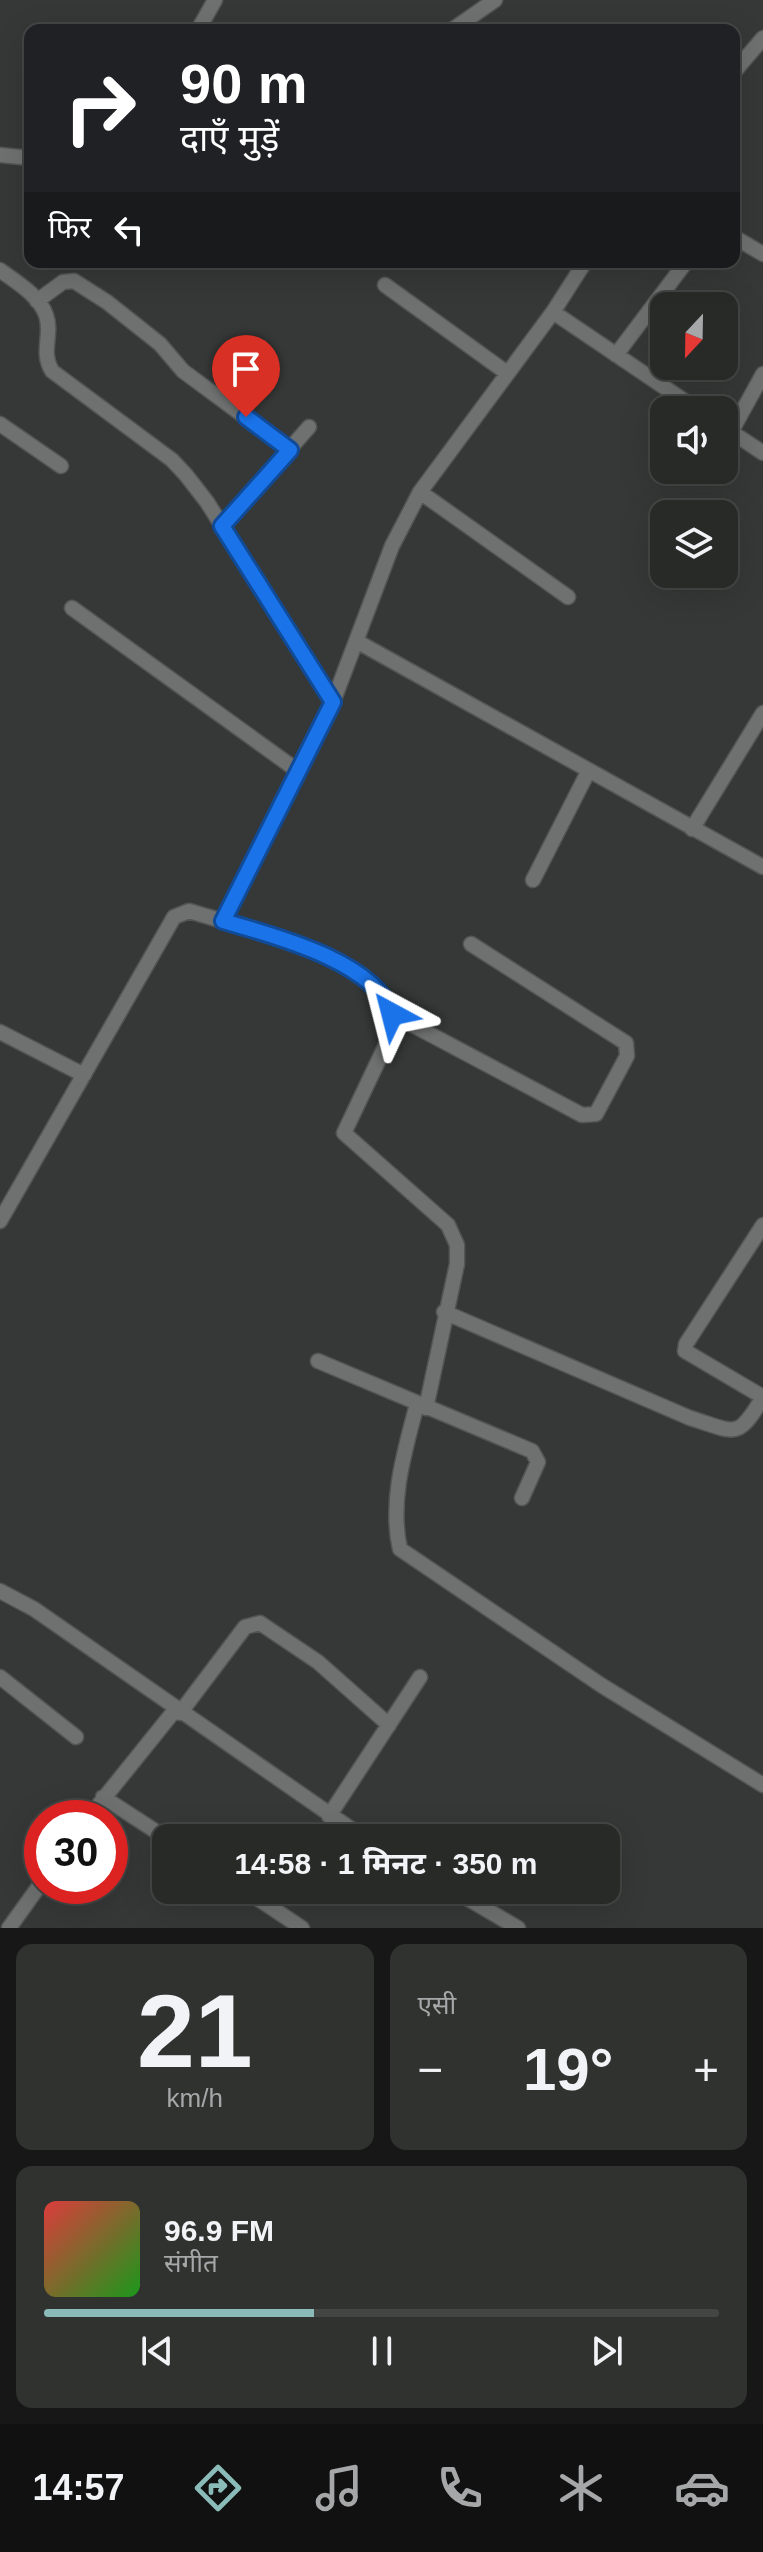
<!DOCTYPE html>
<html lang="hi">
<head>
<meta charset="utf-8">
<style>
  :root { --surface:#282a28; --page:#303230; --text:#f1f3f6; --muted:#a5a7a8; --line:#444645; --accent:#8bbbb9 }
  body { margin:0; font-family:Helvetica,"Noto Sans Devanagari",sans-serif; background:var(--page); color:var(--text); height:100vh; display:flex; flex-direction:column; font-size:30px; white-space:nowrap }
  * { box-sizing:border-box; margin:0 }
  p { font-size:26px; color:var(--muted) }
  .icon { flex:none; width:44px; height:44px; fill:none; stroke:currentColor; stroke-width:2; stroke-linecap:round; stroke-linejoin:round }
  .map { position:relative; height:1928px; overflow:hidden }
  .drawer { display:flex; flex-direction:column; gap:16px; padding:16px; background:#161716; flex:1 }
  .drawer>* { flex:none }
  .top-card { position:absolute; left:24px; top:24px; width:716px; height:244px; border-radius:16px; box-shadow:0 8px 32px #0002,0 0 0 2px var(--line); background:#202124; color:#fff; overflow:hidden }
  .needle { width:52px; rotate:202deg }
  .fabs { position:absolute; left:650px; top:292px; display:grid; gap:16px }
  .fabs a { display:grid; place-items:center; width:88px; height:88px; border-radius:16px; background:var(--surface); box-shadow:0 8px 32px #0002,0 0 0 2px var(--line); font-size:40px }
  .speed { position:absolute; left:24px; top:1800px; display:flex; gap:16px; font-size:40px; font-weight:700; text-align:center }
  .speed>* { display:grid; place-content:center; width:104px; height:104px; border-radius:50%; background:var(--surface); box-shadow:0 8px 32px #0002,0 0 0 2px var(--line); line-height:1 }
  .speed .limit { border:12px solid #d22; background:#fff; color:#111 }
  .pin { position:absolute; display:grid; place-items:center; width:68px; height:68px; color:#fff; margin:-82px -34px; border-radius:50% 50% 50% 0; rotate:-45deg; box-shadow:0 0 8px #0007 }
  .pin .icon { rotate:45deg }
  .me { position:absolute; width:88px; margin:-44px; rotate:322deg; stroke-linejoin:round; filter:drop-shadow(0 0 6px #0008) }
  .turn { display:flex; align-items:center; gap:28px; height:168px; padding:0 24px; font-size:36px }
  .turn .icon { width:104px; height:104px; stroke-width:2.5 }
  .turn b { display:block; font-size:56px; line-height:68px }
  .then { display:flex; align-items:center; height:76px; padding:0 24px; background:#0003; gap:16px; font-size:30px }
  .big { font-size:60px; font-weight:700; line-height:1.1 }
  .drawer .card { flex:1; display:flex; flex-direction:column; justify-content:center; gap:12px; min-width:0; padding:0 28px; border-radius:16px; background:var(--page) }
  .drawer .dial { align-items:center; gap:0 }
  .dial b { font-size:104px; line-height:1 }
  .song { display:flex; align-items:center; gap:24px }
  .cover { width:96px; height:96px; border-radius:12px; background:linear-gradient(135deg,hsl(0 70% 55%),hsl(120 70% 35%)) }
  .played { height:8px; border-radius:4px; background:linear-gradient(90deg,var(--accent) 40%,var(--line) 40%) }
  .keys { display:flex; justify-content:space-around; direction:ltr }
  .heat { display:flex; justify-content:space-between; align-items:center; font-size:44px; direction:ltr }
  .drawer .tiles { flex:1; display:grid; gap:16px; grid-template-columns:1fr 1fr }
  .card:last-child { grid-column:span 2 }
  .trip { position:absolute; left:152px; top:1824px; width:468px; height:80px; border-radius:16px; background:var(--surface); box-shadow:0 8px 32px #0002,0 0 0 2px var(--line); font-weight:700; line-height:80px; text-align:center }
  .tabs { display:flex; height:128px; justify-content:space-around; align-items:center; background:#101110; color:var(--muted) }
  .tabs .icon { width:56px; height:56px }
  .tabs .active { color:var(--accent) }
  .tabs b { font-size:36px; color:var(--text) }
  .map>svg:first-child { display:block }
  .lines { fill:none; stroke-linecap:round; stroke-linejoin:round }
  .minor-casing { stroke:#525553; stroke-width:17 }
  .minor { stroke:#6f7170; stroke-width:14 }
  .route-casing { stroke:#114b97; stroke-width:20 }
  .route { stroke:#1a73e8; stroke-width:14 }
</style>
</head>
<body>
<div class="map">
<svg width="763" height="1928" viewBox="0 0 763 1928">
  <rect width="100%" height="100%" fill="#353836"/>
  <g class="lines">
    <defs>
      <path id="minor" d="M198,30L215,0
        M452,30L495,0
        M734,72L763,38
        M0,155L30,158
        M734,237L763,254
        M0,270C16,282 39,295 46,315C53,335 40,351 52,371L172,460L186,475L207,502L333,702L223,921C267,934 406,970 391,1034L344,1133L448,1225L457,1245V1264L426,1408
        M385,285L507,373
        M37,301L63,282L74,281L107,302L160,344L183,371L290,450
        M553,312L698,410
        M616,355L686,262
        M0,424L61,466
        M724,427L763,453
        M731,432L763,374
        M420,492L568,597
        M222,526L309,427
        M72,608L298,771
        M358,642L763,867
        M333,702L392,546L420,492L553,312L585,262
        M692,829L763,713
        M533,880L588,772
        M392,1014L582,1115L596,1114L627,1056L626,1043L471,944
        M0,1032L84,1075
        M0,1221L174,917L189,911L223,921
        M763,1225L686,1344L685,1351L763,1397
        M444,1312L690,1418C736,1432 737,1441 763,1397
        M318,1361L532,1451L538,1462L522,1498
        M417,1404C405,1450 389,1501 400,1549L601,1685L763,1785
        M0,1591L34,1609L364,1838
        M0,1677L76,1737
        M180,1713L245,1627L260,1623L318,1662L389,1725
        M103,1797L166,1838
        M329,1816L420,1677
        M88,1818L175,1710
        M245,1890L302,1928
        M453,1890L518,1928
        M9,1928L42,1882"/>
    </defs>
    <use href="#minor" class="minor-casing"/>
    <use href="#minor" class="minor"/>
  </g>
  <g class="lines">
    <defs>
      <path id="route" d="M246,417L290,450L222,526L333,702L223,921C271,935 375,961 392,1014"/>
    </defs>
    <use href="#route" class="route-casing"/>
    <use href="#route" class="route"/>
  </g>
</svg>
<div class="fabs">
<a><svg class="needle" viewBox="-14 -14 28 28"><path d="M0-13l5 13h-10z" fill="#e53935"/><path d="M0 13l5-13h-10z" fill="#a5a7a8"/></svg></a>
<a><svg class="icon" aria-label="sound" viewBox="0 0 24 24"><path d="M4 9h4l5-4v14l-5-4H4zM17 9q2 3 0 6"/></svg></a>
<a><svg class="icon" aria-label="layers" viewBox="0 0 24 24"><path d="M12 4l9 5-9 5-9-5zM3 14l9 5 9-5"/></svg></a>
</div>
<div class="speed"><div class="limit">30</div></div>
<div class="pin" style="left:246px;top:417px;background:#d93025"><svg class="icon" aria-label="arrive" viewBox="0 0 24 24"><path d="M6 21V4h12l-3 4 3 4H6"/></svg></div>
<svg class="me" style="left:392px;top:1014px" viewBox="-20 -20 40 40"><path d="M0-17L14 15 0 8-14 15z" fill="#1a73e8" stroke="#fff" stroke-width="4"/></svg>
<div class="trip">14:58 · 1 मिनट · 350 m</div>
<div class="top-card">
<div class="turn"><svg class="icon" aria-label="right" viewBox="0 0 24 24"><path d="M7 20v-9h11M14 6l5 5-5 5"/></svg><div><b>90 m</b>दाएँ मुड़ें</div></div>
<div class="then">फिर<svg class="icon" aria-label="left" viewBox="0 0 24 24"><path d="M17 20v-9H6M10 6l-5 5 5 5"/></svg></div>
</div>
</div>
<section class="drawer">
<div class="tiles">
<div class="card dial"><b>21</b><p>km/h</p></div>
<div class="card"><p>एसी</p>
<div class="heat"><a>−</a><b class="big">19°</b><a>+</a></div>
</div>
<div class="card">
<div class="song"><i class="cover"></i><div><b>96.9 FM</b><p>संगीत</p></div></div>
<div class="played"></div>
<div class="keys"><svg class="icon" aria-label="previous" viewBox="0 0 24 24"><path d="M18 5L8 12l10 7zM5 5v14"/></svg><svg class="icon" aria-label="pause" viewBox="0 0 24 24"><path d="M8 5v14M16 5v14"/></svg><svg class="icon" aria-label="next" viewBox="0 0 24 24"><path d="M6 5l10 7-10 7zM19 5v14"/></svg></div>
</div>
</div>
</section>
<nav class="tabs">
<b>14:57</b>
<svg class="icon active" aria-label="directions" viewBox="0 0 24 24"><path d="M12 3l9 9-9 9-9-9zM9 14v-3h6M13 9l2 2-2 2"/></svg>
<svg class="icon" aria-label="music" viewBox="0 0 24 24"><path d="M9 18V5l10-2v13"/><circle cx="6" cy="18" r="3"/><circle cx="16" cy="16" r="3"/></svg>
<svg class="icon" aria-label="phone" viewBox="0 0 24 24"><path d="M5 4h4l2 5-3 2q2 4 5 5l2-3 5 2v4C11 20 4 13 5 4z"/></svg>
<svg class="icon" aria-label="climate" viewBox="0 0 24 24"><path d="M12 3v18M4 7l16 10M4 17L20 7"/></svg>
<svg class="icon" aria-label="car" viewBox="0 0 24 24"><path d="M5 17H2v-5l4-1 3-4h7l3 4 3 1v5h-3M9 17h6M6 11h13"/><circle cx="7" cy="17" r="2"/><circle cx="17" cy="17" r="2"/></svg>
</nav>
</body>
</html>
